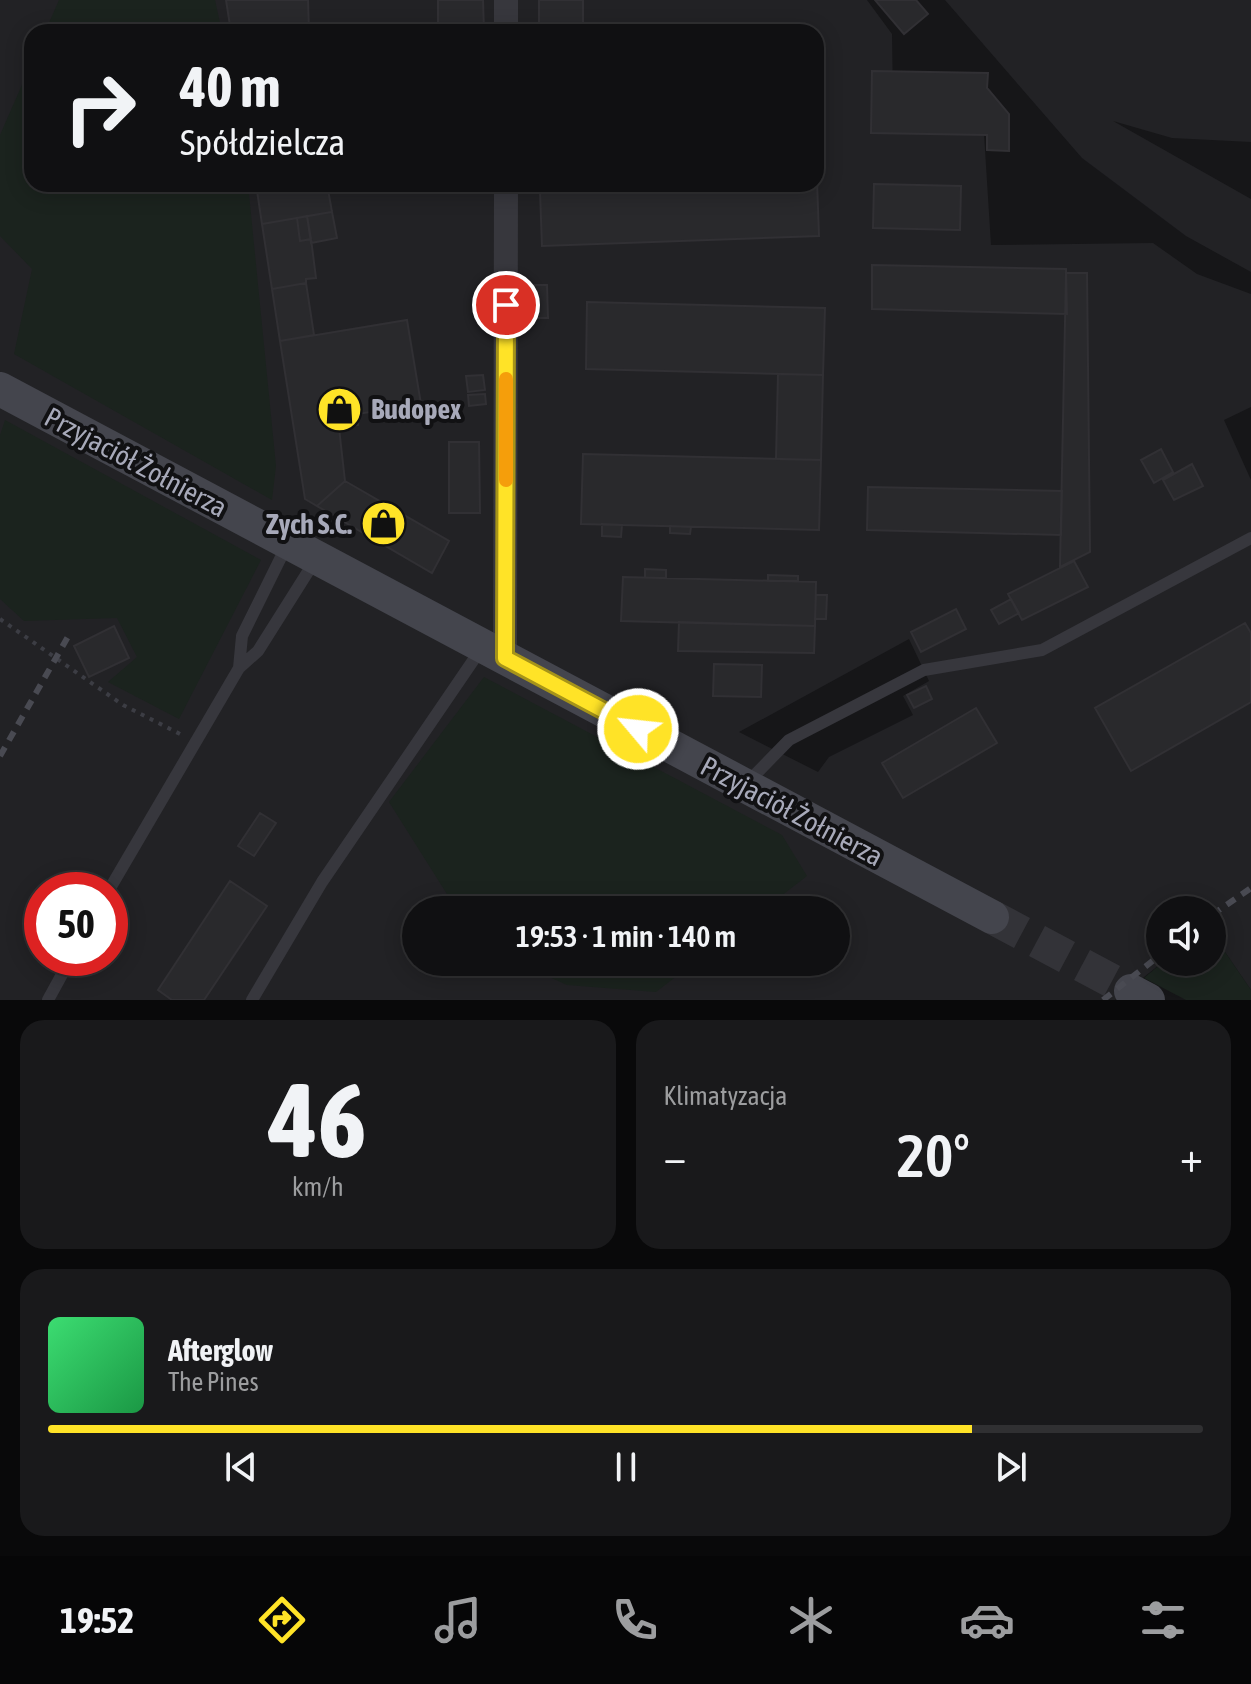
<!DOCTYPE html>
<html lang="pl">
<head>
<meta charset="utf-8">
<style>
  :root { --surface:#101012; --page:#19191b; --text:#f1f3f6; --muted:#9c9d9f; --line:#303032; --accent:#ffe327 }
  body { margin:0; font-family:"Asap Condensed",sans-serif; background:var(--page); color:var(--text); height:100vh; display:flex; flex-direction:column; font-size:30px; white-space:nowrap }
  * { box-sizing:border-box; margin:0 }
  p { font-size:26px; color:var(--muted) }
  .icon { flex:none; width:44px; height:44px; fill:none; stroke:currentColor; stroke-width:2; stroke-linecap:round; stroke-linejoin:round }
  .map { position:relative; height:1000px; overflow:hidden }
  .side { display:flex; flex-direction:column; gap:20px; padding:20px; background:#09090a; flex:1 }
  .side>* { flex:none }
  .top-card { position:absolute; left:24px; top:24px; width:800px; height:168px; border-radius:24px; box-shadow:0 4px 20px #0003,0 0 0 2px var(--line); background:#101012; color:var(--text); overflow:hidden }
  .buttons { position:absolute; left:1146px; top:896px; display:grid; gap:16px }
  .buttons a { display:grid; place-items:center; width:80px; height:80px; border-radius:50%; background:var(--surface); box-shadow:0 4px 20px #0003,0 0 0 2px var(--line); font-size:40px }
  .speed { position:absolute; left:24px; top:872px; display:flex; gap:16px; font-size:40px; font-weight:700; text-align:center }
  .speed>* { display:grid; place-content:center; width:104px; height:104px; border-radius:50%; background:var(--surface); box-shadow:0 4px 20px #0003,0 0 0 2px var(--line); line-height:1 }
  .speed .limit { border:12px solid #d22; background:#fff; color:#111 }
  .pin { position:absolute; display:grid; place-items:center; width:68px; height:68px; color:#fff; margin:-34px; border:4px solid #fff; border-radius:50%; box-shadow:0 2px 8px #0007 }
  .me { position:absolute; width:88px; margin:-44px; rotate:298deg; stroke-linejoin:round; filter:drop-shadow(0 0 6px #0008) }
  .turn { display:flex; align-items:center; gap:28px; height:168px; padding:0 24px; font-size:36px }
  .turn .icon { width:104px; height:104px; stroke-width:2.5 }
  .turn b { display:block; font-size:56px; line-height:68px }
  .big { font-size:60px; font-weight:600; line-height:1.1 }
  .side .tile { flex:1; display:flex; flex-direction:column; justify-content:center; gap:12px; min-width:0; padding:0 28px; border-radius:24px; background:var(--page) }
  .side .dial { align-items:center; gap:0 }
  .dial b { font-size:104px; line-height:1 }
  .song { display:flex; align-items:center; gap:24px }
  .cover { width:96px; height:96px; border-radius:12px; background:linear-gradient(135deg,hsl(140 70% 55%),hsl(140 70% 35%)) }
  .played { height:8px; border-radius:4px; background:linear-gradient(90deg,var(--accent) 80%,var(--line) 80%) }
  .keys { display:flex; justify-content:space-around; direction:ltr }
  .heat { display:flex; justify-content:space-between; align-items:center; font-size:44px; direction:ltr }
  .side .tiles { flex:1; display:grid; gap:20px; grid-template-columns:1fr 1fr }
  .tile:last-child { grid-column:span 2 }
  .trip { position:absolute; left:402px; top:896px; width:448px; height:80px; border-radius:40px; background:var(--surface); box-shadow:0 4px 20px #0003,0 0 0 2px var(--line); font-weight:600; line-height:80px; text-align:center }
  .tab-bar { display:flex; height:128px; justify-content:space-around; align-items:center; background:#060607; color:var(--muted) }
  .tab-bar .icon { width:56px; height:56px }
  .tab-bar .selected { color:var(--accent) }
  .tab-bar b { font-size:36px; color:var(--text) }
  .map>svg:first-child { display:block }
  .built { fill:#222225; fill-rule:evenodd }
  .green { fill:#1b231e }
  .building { fill:#29292c; stroke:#313034; stroke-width:2 }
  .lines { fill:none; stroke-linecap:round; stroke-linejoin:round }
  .secondary-tunnel { stroke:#333338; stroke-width:34; stroke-dasharray:34 17; stroke-linecap:butt }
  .path { stroke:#3c3d44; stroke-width:4; stroke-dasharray:4 6; stroke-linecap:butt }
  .lane { stroke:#37373d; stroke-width:12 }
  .street { stroke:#37373d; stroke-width:24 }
  .secondary { stroke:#44454d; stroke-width:34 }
  .rail { stroke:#494a52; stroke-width:6; stroke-dasharray:10 8; stroke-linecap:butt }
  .route-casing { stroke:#a69419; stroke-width:20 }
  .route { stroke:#ffe327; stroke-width:14 }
  .slow { stroke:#f59e0b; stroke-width:14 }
  .labels { text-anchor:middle; stroke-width:8; stroke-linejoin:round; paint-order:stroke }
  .poi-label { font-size:28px; font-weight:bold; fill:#a7a9b9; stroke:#111113; text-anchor:start }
  .street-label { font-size:28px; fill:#a7a9b9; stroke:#111113 }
</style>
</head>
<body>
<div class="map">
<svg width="1251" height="1000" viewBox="0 0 1251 1000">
  <rect width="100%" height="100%" fill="#161618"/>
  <path class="built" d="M0,0H867L892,34L893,103L982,102L991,245L1153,243L1197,274L1251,294V407L1224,420L1251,480V990L1212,933V910H1160V962H1163L1115,1000H0ZM32,32H816V184H32ZM909,639L929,681L903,696L913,715L829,757L818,772L739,732ZM42,890H110V958H42ZM416,910H836V962H416Z
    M945,0H1251V142L1172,138L1113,121L1251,199V272L1186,236L1082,158Z"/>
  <path class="green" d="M59,0H215L222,32H45Z
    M32,62V184H248L276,466L272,500L14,354L32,269L0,236V135Z
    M5,420L261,560L179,719L108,682L137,657L117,618L24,621L0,599V435Z
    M484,677L782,835L807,876L763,910H457L389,802Z
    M1212,933L1251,990V1000H1186L1144,978L1163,962H1212Z
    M517,962H695L656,992L567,985Z"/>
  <path class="building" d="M226,0H308L309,32H231Z
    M438,0H483L484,32H438Z
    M539,0H583V32H539Z
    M875,0H916L928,14L904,34Z
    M872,71L988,73L987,88L1009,114V151L987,150V135L871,133Z
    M817,181L819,236L542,246L540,191L816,184Z
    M256,184H327L332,212L262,224Z
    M874,184L961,186L960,230L873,228Z
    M332,212L337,238L311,243L307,216Z
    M307,216L311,239L300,241L297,218Z
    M297,218L300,241L311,239L316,278L306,279V283L272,289L262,224Z
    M872,265L1066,269L1067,314L872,309Z
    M1066,273H1087L1090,552L1060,567Z
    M306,283L314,335L280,341L272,289Z
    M529,285H547L548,318H529Z
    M587,302L825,308L823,375L586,369Z
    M407,320L421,404L357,414L358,425L339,428L345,481L317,506L305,499L280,341Z
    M778,374L823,375L821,460L776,459Z
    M483,375L485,390L468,392L466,376Z
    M485,394L486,404L469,406L468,395Z
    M449,442H479L480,513H449Z
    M1161,449L1173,472L1154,483L1141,460Z
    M583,454L821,460L819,530L581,524Z
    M1192,464L1203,486L1174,500L1163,480Z
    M345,481L449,541L432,573L317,506Z
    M868,487L1062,491L1061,535L867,530Z
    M602,524L622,525L621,537L602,536Z
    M670,526L691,527L690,534L670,533Z
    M1074,561L1088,587L1022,620L1008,594Z
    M645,569L666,570V578H645Z
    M768,575L798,576V581H768Z
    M623,577L816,582L815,626L621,621Z
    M816,595H827L826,619H815Z
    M1011,599L1019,613L999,624L991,610Z
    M956,609L966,629L921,652L911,632Z
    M679,622L815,626L814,653L678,651Z
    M1245,623L1251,633V702L1131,771L1095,708Z
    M114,626L129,658L89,677L74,646Z
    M714,664L762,665L761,697L713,696Z
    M926,686L932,699L914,708L907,695Z
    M976,708L997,743L903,798L882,763Z
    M260,813L276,823L254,856L238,846Z
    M230,881L267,906L204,1000H172L158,990Z"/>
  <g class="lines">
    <path class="secondary-tunnel" d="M992,917L1131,991"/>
    <path class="path" d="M0,619L123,705L182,735"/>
    <path class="lane" d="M239,668L242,636L287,545
      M746,784L789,740L924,670L1042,650L1251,538
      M109,890L239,668L258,651L316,559
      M48,1000L71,958
      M252,1000L322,882L481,649"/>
    <path class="street" d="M506,32V0
      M505,658L506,184"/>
    <path class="secondary" d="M0,389L992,917
      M1131,991L1148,1000"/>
    <path class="rail" d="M0,756L69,635
      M1212,915L1251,888
      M1103,1000L1160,955"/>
  </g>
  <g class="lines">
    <defs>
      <path id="route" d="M506,305L505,658L638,729"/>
    </defs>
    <use href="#route" class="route-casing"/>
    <use href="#route" class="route"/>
    <path class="slow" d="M506,480V379"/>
  </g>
  <defs>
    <symbol id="shop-disc" viewBox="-11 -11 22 22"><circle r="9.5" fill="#ffe327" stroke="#111113"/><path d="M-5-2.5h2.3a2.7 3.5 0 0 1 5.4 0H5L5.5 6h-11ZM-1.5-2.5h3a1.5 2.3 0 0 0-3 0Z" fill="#111"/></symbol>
  </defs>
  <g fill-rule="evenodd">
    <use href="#shop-disc" x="314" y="384" width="51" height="51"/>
    <use href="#shop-disc" x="358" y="498" width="51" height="51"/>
  </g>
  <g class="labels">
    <g class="poi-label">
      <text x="371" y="419">Budopex</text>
      <text x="352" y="534" text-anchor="end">Zych S.C.</text>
    </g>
    <g class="street-label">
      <text transform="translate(136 462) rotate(28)" y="10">Przyjaciół Żołnierza</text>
      <text transform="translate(792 811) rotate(28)" y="10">Przyjaciół Żołnierza</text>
    </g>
  </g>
</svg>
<div class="buttons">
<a><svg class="icon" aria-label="sound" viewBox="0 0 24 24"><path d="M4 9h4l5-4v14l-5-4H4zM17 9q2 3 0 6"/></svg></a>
</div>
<div class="speed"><div class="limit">50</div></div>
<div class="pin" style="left:506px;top:305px;background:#d93025"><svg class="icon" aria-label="arrive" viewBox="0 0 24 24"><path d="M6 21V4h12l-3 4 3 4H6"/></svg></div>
<svg class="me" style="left:638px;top:729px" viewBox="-20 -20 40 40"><circle r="17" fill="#ffe327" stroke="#fff" stroke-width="3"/><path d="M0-11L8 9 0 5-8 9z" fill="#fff"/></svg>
<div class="trip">19:53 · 1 min · 140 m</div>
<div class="top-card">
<div class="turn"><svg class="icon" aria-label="right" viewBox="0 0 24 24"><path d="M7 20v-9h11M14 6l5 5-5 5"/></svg><div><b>40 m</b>Spółdzielcza</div></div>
</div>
</div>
<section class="side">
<div class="tiles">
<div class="tile dial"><b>46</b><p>km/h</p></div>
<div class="tile"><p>Klimatyzacja</p>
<div class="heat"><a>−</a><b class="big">20°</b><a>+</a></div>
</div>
<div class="tile">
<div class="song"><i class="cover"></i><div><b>Afterglow</b><p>The Pines</p></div></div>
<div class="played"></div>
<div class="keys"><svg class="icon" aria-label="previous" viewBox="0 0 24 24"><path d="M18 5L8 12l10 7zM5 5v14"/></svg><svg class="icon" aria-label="pause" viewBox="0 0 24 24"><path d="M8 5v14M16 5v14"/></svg><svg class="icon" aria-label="next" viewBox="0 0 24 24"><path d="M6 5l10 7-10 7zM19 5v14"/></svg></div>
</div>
</div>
</section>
<nav class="tab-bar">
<b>19:52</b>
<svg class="icon selected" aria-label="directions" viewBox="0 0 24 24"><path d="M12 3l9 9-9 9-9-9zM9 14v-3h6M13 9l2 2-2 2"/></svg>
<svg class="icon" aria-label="music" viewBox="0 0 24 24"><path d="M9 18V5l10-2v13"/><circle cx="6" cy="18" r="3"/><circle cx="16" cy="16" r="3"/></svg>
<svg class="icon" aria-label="phone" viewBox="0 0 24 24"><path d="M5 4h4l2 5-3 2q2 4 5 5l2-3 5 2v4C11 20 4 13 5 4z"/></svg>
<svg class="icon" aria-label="climate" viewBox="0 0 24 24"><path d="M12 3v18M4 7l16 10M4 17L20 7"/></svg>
<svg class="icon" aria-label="car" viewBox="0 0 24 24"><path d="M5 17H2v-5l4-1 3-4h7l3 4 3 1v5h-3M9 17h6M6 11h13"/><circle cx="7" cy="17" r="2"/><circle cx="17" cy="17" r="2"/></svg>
<svg class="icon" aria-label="filters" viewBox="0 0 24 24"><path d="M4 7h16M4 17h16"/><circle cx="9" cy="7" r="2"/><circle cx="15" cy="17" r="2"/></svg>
</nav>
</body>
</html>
